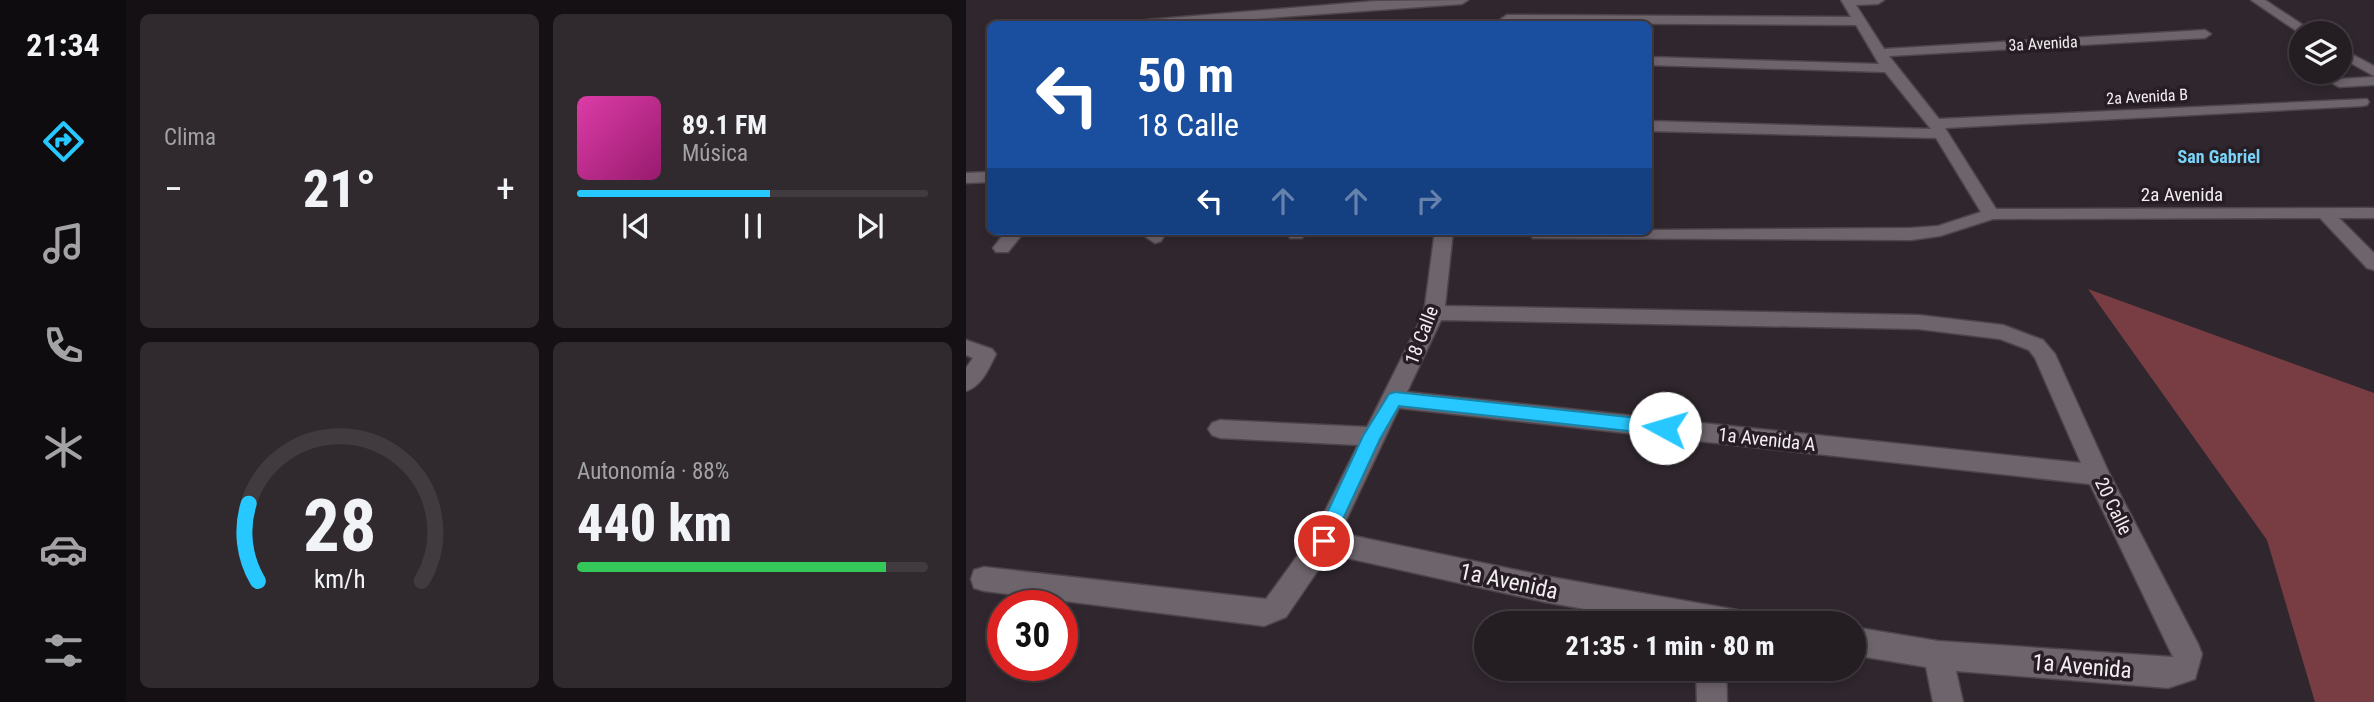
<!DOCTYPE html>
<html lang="es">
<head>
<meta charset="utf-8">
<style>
  :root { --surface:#241d22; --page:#302a2f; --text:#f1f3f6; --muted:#a3a2a5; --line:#413b40; --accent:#27c8ff }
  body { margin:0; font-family:"Roboto Condensed",sans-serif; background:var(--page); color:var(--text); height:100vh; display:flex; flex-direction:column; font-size:26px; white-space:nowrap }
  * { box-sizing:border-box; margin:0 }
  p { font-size:23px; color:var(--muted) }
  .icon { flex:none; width:38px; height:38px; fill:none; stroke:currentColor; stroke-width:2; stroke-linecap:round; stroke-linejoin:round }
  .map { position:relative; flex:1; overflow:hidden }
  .sheet { display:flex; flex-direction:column; gap:14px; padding:14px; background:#141013; width:840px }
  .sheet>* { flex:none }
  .banner { position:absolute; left:21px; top:21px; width:665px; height:214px; border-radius:10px; box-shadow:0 4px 10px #0003,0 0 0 2px var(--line); background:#1a4fa0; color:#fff; overflow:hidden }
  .tools { position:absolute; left:1323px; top:21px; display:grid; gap:14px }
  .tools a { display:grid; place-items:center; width:63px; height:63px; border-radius:50%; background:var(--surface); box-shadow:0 4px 10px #0003,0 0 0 2px var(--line); font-size:35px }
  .speed { position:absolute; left:21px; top:590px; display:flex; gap:14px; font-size:35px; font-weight:700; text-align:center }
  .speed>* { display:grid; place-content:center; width:91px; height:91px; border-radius:50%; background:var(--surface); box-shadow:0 4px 10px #0003,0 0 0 2px var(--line); line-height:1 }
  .speed .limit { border:10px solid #d22; background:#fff; color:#111 }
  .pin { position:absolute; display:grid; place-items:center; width:60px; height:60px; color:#fff; margin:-30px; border:4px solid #fff; border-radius:50%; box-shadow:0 2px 7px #0007 }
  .me { position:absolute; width:77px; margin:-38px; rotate:276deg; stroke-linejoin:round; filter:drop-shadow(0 0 5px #0008) }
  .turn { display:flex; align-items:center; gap:24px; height:147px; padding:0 35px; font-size:32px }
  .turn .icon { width:91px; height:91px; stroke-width:2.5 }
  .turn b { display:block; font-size:49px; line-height:60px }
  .lanes { display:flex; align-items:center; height:66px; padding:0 35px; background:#0003; justify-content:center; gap:35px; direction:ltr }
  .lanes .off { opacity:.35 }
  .big { font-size:52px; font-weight:800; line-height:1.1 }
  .sheet .tile { flex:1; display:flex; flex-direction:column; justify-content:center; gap:10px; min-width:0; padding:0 24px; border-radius:10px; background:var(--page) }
  .sheet .dial { align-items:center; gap:0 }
  .dial svg { height:182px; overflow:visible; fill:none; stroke:var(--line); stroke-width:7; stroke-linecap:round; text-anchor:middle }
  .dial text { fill:var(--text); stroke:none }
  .song { display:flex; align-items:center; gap:21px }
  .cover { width:84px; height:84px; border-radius:10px; background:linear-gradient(135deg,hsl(320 70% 55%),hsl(320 70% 35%)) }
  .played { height:7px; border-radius:4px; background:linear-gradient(90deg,var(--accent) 55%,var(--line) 55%) }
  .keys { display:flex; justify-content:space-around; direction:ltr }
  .heat { display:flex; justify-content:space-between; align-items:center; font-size:38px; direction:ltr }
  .charge { height:10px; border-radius:5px; background:linear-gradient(90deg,#34c759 88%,var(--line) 0) }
  .sheet .tiles { flex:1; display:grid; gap:14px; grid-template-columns:repeat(2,1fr) }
  .trip { position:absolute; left:508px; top:611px; width:392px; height:70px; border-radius:35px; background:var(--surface); box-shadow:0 4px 10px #0003,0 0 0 2px var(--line); font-weight:800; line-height:70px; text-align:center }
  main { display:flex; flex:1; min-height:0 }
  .dock { display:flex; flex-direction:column; width:126px; justify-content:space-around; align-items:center; background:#0e0c0e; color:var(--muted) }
  .dock .icon { width:49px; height:49px }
  .dock .active { color:var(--accent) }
  .dock b { font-size:32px; color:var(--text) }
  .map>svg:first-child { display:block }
  .green { fill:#773d43 }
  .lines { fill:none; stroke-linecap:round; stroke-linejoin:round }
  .minor-casing { stroke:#4d454b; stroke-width:3 }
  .minor { fill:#6e646c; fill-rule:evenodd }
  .route { fill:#27c8ff; stroke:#1982a6; stroke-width:2 }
  .labels { text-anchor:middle; stroke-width:7; stroke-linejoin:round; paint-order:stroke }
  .far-street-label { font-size:16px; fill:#f3edf1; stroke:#261e24 }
  .far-neighbourhood-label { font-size:18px; font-weight:bold; fill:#7ad2f7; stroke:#261e24 }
  .street-label { font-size:19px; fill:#f3edf1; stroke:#261e24 }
  .near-street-label { font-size:23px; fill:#f3edf1; stroke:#261e24 }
</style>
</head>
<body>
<main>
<nav class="dock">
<b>21:34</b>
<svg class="icon active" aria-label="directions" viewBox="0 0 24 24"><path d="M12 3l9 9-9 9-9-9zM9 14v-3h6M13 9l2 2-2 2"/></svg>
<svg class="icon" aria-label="music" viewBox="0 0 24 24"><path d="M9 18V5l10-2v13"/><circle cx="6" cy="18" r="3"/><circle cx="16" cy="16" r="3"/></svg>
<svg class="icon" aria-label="phone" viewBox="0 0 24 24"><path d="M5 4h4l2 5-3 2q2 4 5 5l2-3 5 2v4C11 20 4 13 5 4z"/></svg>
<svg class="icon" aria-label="climate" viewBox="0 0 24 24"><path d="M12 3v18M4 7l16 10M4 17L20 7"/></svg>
<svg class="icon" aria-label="car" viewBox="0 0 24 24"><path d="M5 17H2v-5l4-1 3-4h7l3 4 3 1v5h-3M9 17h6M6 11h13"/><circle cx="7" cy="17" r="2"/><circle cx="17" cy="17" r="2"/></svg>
<svg class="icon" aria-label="filters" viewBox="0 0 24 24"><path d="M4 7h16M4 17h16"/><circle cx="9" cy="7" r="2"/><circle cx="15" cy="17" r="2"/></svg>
</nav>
<section class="sheet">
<div class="tiles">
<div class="tile"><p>Clima</p>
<div class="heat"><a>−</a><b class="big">21°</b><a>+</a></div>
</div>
<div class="tile">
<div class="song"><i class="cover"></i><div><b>89.1 FM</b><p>Música</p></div></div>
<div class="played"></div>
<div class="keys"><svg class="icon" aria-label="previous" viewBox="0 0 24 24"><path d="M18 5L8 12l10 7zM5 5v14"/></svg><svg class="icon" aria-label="pause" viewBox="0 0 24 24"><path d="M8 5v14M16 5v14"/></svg><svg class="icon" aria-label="next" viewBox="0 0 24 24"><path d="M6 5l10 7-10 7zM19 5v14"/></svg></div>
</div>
<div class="tile dial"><svg viewBox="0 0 100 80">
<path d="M14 69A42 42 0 1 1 86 69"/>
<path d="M14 69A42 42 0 0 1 10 35" stroke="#27c8ff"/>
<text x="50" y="56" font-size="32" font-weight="700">28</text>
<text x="50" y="72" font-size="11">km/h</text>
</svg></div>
<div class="tile"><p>Autonomía · 88%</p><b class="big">440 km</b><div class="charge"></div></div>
</div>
</section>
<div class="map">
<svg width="1408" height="702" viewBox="0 0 1408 702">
  <rect width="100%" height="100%" fill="#30272e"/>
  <path class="green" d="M1122,289L1408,393V702H1349L1301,540Z"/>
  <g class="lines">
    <defs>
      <path id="minor" d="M502,0L496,4L219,24H174L180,20L410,1Z
        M875,0H918L912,4L890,5L918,49L1239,30L1245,34L1239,38L923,56L973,119L1401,99L1403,102L1401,105L1396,106L979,128L1030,209L1408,208V218H1373L1408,253V270L1401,268L1354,218L1027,219L974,236L945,240L567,238L564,234L566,231L945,228L972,226L1015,212L970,138L682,131V121L965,129L919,72L682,65V57L913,64L890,25L541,23L535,19L541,15L885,17Z
        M1285,0H1299L1349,33L1335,34Z
        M1374,48L1408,66V76L1374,57Z
        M1408,77V85L1373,87L1366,83L1373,79Z
        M24,172V182L0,183V173Z
        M40,231H59L42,252H30L27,248Z
        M183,231H201L195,241L189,243L180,237Z
        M322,231H340L336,238H324Z
        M469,231H487L479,306L952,315L1037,325L1077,340L1089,354L1143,473L1232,644L1236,654L1229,679L1202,688L990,671L997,702H967L960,667L887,655V627L972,641L1207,657L1124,484L433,408L374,533L579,576L771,610L781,613L785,623H697L579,602L363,554L320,617L298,626L18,591L8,588L5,579L8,570L18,567L300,599L348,533L392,445L254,438L246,435L242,429L246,423L254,420L401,427L458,313ZM475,320L952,329L1034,339L1063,350L1069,358L1115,463L441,392Z
        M0,340L26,349L30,354C23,368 16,386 0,391V368L7,358L0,355Z
        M730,668H760L761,702H731Z"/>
    </defs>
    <use href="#minor" class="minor-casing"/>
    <use href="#minor" class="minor"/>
  </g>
  <path class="route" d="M429,392L699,421L705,423L708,428L705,433L699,435L433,406L414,439L364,547L358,549L351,547L348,541L397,436L423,394Z"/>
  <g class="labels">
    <g class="far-street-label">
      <text transform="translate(1077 43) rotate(-3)" y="6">3a Avenida</text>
      <text transform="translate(1181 96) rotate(-3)" y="6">2a Avenida B</text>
    </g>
    <g class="far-neighbourhood-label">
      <text x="1253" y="163">San Gabriel</text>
    </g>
    <g class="street-label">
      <text x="1216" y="201">2a Avenida</text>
      <text transform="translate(455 335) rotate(-69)" y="7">18 Calle</text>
      <text transform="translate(801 439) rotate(6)" y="7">1a Avenida A</text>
      <text transform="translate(1148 506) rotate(64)" y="7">20 Calle</text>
    </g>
    <g class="near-street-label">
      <text transform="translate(543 581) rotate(12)" y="8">1a Avenida</text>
      <text transform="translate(1116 666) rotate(5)" y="8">1a Avenida</text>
    </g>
  </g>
</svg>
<div class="tools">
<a><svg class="icon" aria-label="layers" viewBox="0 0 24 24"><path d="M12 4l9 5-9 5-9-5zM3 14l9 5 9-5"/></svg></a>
</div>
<div class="speed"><div class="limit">30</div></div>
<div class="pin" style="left:358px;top:541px;background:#d93025"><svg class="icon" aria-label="arrive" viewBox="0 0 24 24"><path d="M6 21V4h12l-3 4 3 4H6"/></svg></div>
<svg class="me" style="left:699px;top:428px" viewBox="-20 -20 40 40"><circle r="19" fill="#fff"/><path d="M0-13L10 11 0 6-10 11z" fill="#27c8ff"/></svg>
<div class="trip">21:35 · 1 min · 80 m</div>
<div class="banner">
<div class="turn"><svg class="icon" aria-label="left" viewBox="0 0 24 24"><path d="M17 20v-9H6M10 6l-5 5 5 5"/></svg><div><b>50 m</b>18 Calle</div></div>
<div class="lanes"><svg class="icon" aria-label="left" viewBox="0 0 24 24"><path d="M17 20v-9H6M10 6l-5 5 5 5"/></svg><svg class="icon off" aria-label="ahead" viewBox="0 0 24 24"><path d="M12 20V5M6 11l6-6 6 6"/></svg><svg class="icon off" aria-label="ahead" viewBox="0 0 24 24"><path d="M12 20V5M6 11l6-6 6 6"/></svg><svg class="icon off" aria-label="right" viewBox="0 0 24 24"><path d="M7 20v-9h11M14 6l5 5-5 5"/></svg></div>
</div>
</div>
</main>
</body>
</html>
